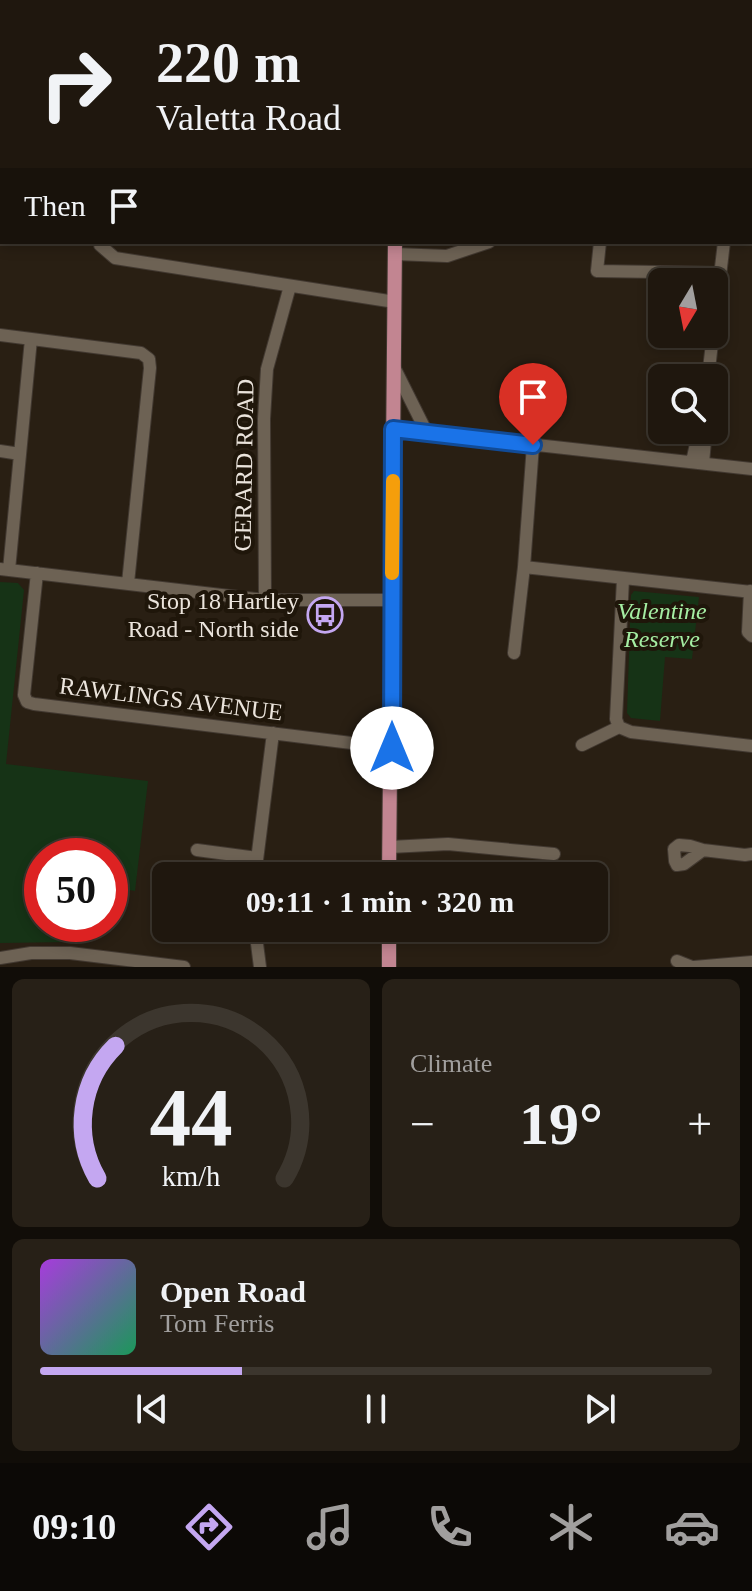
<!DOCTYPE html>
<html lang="en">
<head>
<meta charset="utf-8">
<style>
  :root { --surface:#1f170e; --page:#272017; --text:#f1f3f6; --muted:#a19f9e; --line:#3c362e; --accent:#c4a7f1 }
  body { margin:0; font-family:"Times New Roman",serif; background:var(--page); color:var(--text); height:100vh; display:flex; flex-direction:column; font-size:30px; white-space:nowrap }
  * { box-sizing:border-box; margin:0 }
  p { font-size:26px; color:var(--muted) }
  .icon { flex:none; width:44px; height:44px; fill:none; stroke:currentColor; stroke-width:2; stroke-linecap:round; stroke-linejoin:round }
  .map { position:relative; height:967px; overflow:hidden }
  .panel { display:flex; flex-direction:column; gap:12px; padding:12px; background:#110d08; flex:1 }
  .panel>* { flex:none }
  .hud { position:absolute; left:0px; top:0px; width:752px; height:244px; box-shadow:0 4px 12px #0003,0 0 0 2px var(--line); background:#1f170e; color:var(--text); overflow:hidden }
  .needle { width:52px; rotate:190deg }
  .tools { position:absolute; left:648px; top:268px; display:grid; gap:16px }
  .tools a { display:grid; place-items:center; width:80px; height:80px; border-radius:12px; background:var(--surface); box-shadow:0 4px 12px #0003,0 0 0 2px var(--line); font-size:40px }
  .speed { position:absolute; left:24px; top:838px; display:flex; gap:16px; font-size:40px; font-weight:700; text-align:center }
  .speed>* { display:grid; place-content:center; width:104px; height:104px; border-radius:50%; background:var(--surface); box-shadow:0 4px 12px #0003,0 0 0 2px var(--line); line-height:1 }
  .speed .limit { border:12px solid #d22; background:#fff; color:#111 }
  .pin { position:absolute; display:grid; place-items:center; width:68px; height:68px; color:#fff; margin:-82px -34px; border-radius:50% 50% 50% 0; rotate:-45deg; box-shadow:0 0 8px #0007 }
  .pin .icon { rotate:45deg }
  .me { position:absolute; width:88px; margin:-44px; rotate:0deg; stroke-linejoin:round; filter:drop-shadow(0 0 6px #0008) }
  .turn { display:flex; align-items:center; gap:28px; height:168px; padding:0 24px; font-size:36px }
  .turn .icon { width:104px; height:104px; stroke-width:2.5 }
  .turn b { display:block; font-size:56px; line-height:68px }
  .then { display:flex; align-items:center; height:76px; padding:0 24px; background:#0003; gap:16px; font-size:30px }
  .big { font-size:60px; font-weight:700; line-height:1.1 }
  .panel .tile { flex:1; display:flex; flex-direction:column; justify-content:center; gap:12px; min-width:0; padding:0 28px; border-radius:12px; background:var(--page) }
  .panel .dial { align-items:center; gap:0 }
  .dial svg { height:208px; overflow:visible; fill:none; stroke:var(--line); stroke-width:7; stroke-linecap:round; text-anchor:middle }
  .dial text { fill:var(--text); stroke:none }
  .song { display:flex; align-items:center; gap:24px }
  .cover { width:96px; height:96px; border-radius:12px; background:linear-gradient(135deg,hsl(280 70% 55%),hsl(150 70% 35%)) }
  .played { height:8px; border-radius:4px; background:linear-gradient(90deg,var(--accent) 30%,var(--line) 30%) }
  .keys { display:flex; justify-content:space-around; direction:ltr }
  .heat { display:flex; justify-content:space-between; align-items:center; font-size:44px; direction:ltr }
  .panel .tiles { flex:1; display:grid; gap:12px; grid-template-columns:1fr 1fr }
  .tile:last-child { grid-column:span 2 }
  .trip { position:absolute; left:152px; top:862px; width:456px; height:80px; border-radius:12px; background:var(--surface); box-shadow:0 4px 12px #0003,0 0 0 2px var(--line); font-weight:700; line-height:80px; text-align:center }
  .tabs { display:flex; height:128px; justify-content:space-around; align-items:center; background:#0c0906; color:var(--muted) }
  .tabs .icon { width:56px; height:56px }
  .tabs .current { color:var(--accent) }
  .tabs b { font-size:36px; color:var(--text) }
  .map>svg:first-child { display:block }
  .green { fill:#163316 }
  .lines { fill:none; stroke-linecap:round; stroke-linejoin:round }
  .minor-casing { stroke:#423931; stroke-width:14 }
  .major-casing { stroke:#423931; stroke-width:16 }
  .minor { stroke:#6d6254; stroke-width:12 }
  .major { stroke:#c28591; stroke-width:14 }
  .route-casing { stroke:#114b97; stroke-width:20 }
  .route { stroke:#1a73e8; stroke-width:14 }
  .slow { stroke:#f59e0b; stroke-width:14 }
  .labels { text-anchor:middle; stroke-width:8; stroke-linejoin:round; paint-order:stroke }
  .street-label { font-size:24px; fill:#ebe4dc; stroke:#1f160a }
  .poi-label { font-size:24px; fill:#ebe4dc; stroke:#1f160a; text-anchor:end }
  .park-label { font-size:24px; font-style:italic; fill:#a5eea3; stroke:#1f160a }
</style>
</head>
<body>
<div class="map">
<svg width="752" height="967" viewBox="0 0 752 967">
  <rect width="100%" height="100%" fill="#291f13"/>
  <path class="green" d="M0,0H287L274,2H2V15L0,14Z
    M0,582L18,583L24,590L6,764L148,781L135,891L110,887V856H42V924H72L71,942L0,943Z
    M634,591L699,597L692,659L665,657L660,721L631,718L627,713L631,595Z"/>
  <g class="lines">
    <defs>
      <path id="minor" d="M0,25L2,26
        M0,65L2,48
        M100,242V245L115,258L395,302
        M600,242L597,271L720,273
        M395,254L447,256L489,242
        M714,327L724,242
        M0,335L141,353L149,359L150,368L128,583
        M394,367L427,433
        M708,378L713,334
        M393,429L752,469
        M0,451L20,454
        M692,462L699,430
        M703,463L706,430
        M524,567L752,592
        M0,569L265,600H392
        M9,570L31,339
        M37,573L24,695L27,702L34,704L392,748
        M750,591L748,632L752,636
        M265,600L264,419L267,369L290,286
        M514,653L524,567L533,445
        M619,727L616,719L623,579
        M582,745L619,727L631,732L752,746
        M679,845L690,846L703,850L684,864L677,865L675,861L674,849Z
        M390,847L448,844L554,854
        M197,850L257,858
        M703,850L745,855L752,854
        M255,876L273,733
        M255,928L260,967
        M0,958L31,953H70L184,967
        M677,961L692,967
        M694,967L752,962"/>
      <path id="major" d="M397,2V0
        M389,876L395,242
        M389,967V928"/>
    </defs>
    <use href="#minor" class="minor-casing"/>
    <use href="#major" class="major-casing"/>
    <use href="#minor" class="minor"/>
    <use href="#major" class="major"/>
  </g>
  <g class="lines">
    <defs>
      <path id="route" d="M392,748L393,429L533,445"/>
    </defs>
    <use href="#route" class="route-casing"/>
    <use href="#route" class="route"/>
    <path class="slow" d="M392,573L393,481"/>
  </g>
  <defs>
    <symbol id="bus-ring" viewBox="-11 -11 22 22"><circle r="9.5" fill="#1f160a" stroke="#c4a7f1" stroke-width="1.5"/><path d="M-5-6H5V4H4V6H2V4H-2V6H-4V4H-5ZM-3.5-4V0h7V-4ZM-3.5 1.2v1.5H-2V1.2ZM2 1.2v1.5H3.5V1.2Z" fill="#c4a7f1"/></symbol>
  </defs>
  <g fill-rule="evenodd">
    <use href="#bus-ring" x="305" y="595" width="40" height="40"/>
  </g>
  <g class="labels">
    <g class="street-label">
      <text transform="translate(244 465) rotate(-89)" y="8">GERARD ROAD</text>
      <text transform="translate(171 699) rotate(7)" y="8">RAWLINGS AVENUE</text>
    </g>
    <g class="poi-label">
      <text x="299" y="609">Stop 18 Hartley<tspan x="299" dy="28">Road - North side</tspan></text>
    </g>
    <g class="park-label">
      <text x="662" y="619">Valentine<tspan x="662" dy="28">Reserve</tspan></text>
    </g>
  </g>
</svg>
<div class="tools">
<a><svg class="needle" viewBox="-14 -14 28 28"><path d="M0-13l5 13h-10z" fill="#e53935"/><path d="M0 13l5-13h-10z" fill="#a19f9e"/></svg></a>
<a><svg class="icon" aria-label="search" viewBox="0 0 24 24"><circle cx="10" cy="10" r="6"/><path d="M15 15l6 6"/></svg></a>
</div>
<div class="speed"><div class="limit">50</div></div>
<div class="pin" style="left:533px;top:445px;background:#d93025"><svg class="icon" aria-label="arrive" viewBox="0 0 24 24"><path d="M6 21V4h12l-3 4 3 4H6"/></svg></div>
<svg class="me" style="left:392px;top:748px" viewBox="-20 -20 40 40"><circle r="19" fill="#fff"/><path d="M0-13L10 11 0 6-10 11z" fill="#1a73e8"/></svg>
<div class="trip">09:11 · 1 min · 320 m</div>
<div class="hud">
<div class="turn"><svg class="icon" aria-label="right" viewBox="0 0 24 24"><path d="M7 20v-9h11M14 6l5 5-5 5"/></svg><div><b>220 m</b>Valetta Road</div></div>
<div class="then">Then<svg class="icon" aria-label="arrive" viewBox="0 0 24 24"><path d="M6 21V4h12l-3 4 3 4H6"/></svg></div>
</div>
</div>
<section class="panel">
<div class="tiles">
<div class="tile dial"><svg viewBox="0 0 100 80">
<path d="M14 69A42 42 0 1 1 86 69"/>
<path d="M14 69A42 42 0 0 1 21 18" stroke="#c4a7f1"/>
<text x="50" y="56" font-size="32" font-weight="700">44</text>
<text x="50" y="72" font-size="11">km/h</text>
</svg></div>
<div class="tile"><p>Climate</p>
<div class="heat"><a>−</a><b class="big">19°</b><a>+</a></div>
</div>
<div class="tile">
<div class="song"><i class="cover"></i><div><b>Open Road</b><p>Tom Ferris</p></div></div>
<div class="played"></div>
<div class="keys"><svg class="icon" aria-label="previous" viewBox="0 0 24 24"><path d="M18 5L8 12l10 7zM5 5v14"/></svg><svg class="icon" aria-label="pause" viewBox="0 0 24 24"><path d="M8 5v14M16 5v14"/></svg><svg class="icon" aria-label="next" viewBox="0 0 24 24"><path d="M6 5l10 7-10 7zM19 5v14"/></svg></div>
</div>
</div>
</section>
<nav class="tabs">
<b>09:10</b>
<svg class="icon current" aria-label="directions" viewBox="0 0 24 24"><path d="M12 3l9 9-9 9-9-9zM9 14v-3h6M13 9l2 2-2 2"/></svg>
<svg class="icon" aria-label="music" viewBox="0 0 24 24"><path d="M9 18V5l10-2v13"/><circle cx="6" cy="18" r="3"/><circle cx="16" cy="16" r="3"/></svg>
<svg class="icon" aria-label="phone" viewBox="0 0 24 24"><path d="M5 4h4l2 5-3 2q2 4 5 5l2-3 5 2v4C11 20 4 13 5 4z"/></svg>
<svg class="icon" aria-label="climate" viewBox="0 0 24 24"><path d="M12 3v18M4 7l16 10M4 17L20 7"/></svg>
<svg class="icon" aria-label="car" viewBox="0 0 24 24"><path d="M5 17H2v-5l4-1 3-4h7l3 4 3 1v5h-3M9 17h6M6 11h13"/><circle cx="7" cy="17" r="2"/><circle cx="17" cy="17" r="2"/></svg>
</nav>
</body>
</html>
